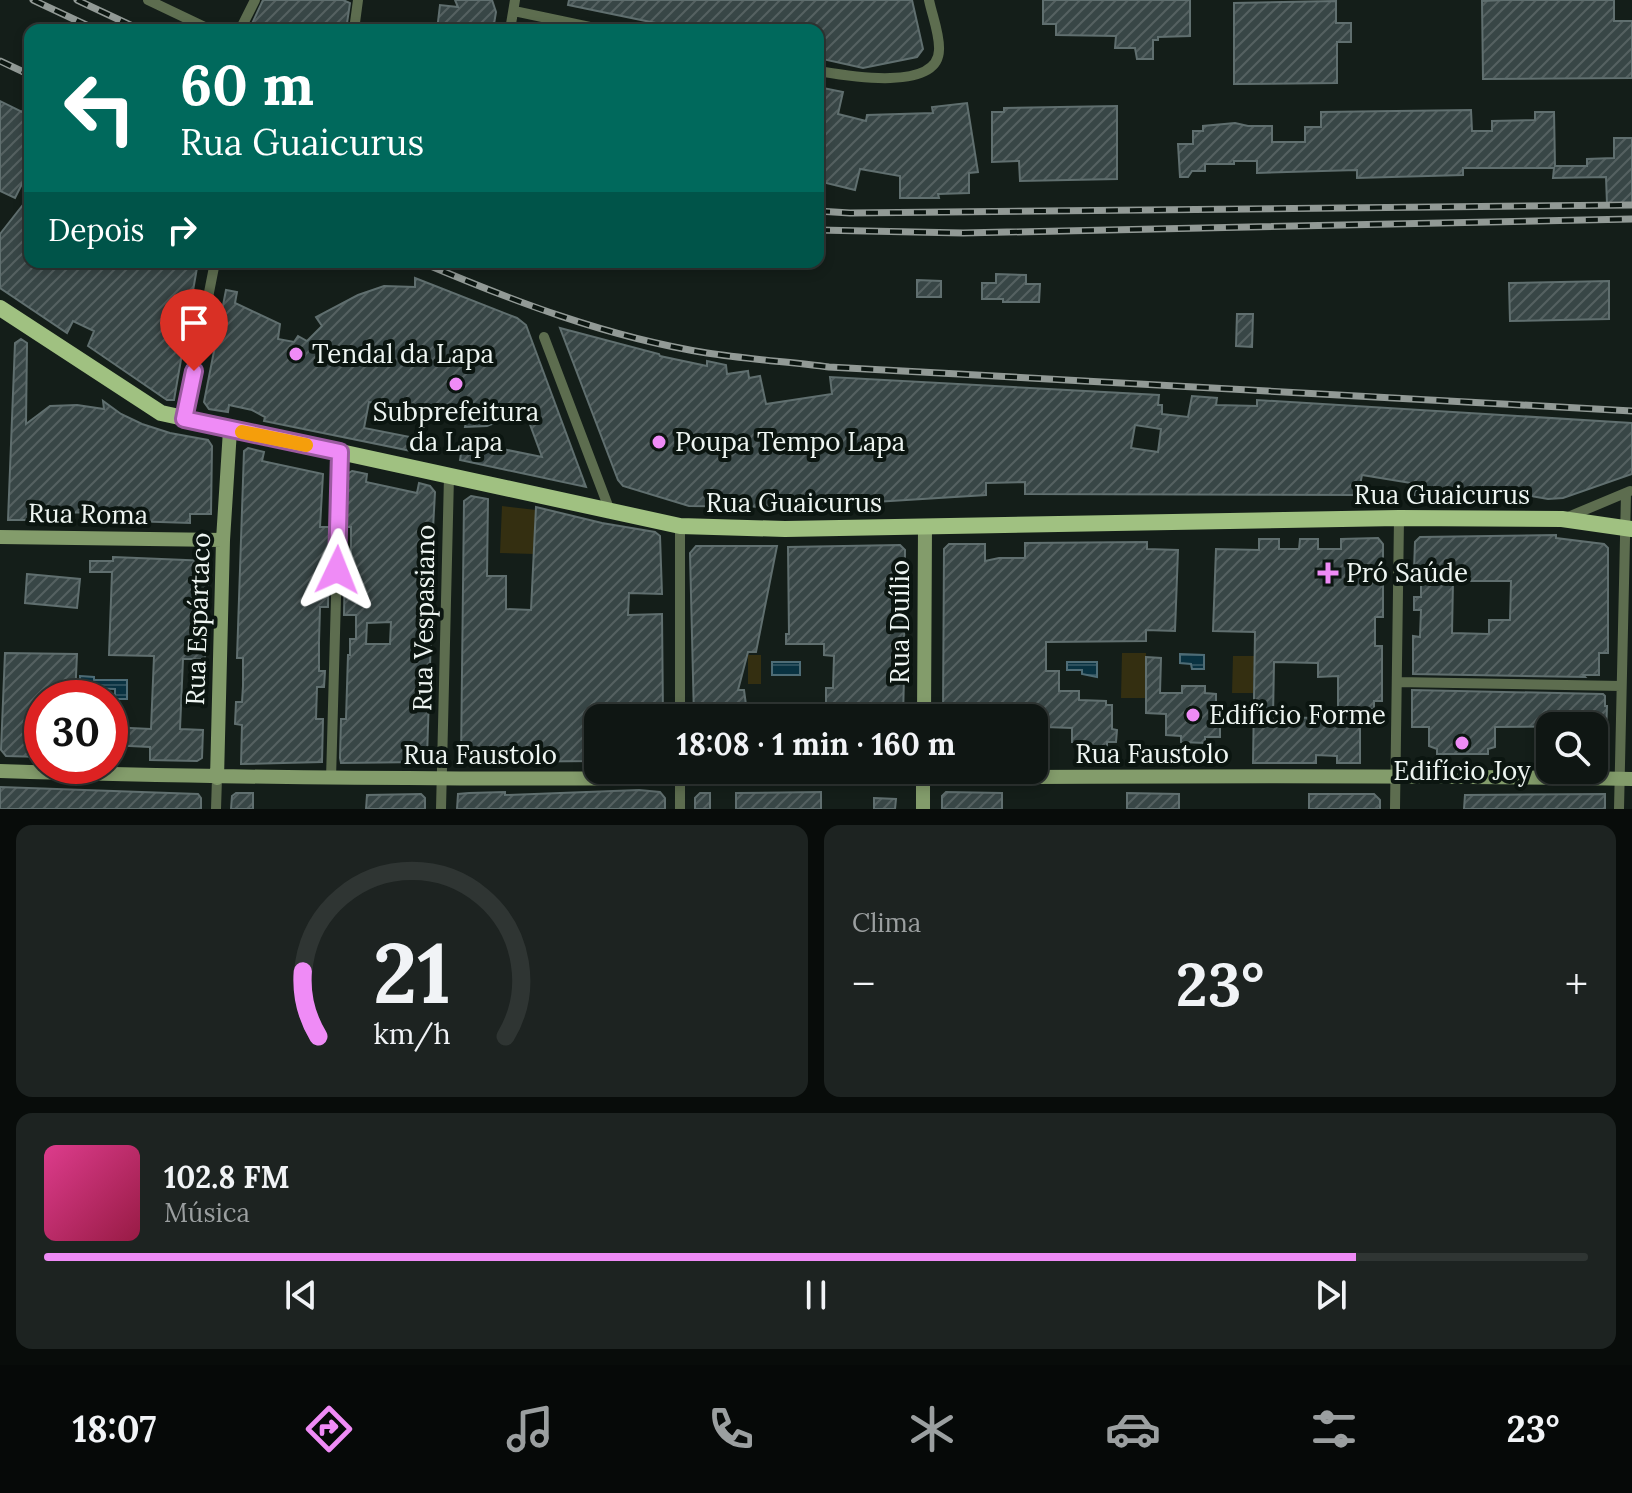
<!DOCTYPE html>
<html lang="pt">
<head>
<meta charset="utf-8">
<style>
  :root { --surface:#0f1613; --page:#1d2321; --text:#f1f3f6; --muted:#9b9fa0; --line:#2f3533; --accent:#ef8bf6 }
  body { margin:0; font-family:Lora,serif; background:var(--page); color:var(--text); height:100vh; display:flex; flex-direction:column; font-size:30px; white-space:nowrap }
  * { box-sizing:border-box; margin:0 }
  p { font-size:26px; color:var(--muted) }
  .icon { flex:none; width:44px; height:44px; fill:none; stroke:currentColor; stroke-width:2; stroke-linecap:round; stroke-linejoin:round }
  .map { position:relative; height:809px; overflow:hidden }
  .sheet { display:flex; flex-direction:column; gap:16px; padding:16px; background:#080c0a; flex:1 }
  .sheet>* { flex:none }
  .top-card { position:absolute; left:24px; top:24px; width:800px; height:244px; border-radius:16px; box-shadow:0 4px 12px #0003,0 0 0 2px var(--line); background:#00695c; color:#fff; overflow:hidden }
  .buttons { position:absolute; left:1536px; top:712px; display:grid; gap:16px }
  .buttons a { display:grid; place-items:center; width:72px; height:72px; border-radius:16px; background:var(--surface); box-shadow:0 4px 12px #0003,0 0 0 2px var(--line); font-size:40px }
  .speed { position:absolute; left:24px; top:680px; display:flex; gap:16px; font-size:40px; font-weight:700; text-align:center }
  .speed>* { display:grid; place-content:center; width:104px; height:104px; border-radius:50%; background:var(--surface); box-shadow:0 4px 12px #0003,0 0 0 2px var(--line); line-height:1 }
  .speed .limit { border:12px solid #d22; background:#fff; color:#111 }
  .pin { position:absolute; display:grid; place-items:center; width:68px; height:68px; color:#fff; margin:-82px -34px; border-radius:50% 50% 50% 0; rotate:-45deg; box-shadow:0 0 8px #0007 }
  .pin .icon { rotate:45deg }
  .me { position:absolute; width:88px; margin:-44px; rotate:2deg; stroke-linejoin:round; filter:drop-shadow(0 0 6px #0008) }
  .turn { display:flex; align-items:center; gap:28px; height:168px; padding:0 24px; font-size:36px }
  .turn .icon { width:104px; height:104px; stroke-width:2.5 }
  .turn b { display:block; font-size:56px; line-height:68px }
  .then { display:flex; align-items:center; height:76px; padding:0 24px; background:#0003; gap:16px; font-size:30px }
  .big { font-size:60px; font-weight:800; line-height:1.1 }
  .sheet .card { flex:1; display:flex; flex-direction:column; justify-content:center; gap:12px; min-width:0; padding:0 28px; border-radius:16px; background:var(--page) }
  .sheet .dial { align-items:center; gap:0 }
  .dial svg { height:208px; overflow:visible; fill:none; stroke:var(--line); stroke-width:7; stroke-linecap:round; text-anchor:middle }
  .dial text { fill:var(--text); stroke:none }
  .song { display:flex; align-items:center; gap:24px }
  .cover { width:96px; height:96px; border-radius:12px; background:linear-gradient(135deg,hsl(330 70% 55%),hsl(340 70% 35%)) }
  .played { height:8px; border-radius:4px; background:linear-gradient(90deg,var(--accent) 85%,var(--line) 85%) }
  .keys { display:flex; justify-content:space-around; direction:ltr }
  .heat { display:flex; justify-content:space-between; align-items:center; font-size:44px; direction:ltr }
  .sheet .tiles { flex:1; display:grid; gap:16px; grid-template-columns:1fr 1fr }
  .card:last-child { grid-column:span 2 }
  .trip { position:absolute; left:584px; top:704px; width:464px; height:80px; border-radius:16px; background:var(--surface); box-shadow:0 4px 12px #0003,0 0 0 2px var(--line); font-weight:800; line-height:80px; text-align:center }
  .dock { display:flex; height:128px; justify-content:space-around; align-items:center; background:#060908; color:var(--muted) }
  .dock .icon { width:56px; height:56px }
  .dock .current { color:var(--accent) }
  .dock b { font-size:36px; color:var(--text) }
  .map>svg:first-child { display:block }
  .green { fill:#342f11 }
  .water { fill:url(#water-rules); stroke:#4e6c76; stroke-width:2 }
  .building { fill:url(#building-hatch); stroke:#606f6f; stroke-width:2; fill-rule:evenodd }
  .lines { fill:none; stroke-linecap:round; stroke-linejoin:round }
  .street { stroke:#5d6d4f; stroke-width:10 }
  .secondary { stroke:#839c6b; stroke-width:14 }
  .primary { stroke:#a0c181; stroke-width:16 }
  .rail-casing { stroke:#929a96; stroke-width:7 }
  .rail { stroke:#0b1510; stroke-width:4; stroke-dasharray:12; stroke-linecap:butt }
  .route-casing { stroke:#9b5aa0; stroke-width:20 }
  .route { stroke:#ef8bf6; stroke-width:14 }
  .slow { stroke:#f59e0b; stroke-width:14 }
  .poi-dot { fill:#ef8bf6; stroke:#0b1510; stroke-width:3 }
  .labels { text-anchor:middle; stroke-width:8; stroke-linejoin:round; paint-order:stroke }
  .poi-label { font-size:26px; fill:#eef5f2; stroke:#0b1510; text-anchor:start }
  .street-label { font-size:26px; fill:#eef5f2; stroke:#0b1510 }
</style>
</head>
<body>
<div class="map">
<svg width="1632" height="809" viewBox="0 0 1632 809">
  <defs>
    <pattern id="water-rules" width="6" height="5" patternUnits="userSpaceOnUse" patternTransform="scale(2)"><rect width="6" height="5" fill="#093241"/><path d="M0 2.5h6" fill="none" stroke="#2d505d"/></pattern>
    <pattern id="building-hatch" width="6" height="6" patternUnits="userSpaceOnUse" patternTransform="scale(2)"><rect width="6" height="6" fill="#384646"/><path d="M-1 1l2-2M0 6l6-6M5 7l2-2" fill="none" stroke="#556161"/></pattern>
  </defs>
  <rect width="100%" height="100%" fill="#141e19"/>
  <path class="green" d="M502,506L536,510L535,554L500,553Z
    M1122,653H1146V698H1121Z
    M748,655H761V684H748Z
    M1233,656H1254L1253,693H1232Z"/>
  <path class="water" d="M1180,654L1204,655V669H1192L1191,664L1180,663Z
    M772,662H800V675H772Z
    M1067,662H1097V677L1082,674V670H1067Z
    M80,676L94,677V680H127V699H115V689L80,688Z"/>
  <path class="building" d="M263,0H343L350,3L346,30H249Z
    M455,0H492L496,12L493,30H437L440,5L458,7Z
    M569,0H912L923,49L917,57L863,68L818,58V30H684L679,26L671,28L670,26L568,5Z
    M1043,0H1190V36L1158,37V40H1153V59H1137L1135,48H1115L1116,36L1056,35V24H1043Z
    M1504,0H1614V21H1632V78L1483,79L1482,1Z
    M1336,1V23H1351V42H1337V83L1234,84V3Z
    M818,87L843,92L838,114L866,121L867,115L933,113L932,107L967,103L978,172L969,173V193L938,194L939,198H900V176L860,169L855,190L818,181Z
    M30,98V168L15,198L0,191V101L22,112Z
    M1117,106V179L1020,181L1019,161L992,162V112H1004V108Z
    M1471,110L1472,131H1492V121L1535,120V112H1554L1555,166H1587V159L1614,158V138H1632V203L1607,204L1606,177L1553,178L1554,168H1463V175L1357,178V170L1257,173V161H1234V164H1205V171H1192L1188,177H1180L1178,144H1193V131H1203V126L1235,123L1248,126H1272V142H1305V127H1321V112Z
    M30,196V262H198L174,400H167L88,346L94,331L73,321L67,333L0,288V234Z
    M996,274L1026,275V284H1040L1039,302H1003V299H982V283H996Z
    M415,278L517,318L526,325L586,487L460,460L463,441L542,457L525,411L487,426L465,427L466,422L369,402L364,428L425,440L421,453L264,421L265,417L252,410L229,405L228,412L209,409L204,402L226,290L237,292L235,303L280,324L278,339L294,342L298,336L307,341L322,326L316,317L358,295L384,286L415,287Z
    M917,280L941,281V297H917Z
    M1609,281V319L1510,321L1509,283Z
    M1237,314H1253L1252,347L1236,346Z
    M560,328L659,354L660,356L707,366V361L726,365L727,374L748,371L749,378L760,376L766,404L832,394L830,377L1159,395L1158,405H1162V414L1188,417L1192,396L1217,398L1216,405L1257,406V400L1632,423V474L1563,498L1548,499L1531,496L1415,495L1417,484L1362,475L1358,495L1025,494V482L986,483V495L794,507L689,506L623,486L618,480ZM1135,425L1161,429L1158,452L1131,448Z
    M21,339L27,343L26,424L50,406L77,405L104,409L103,401L121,414L142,424L170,433L208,440L212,446L211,514H190V523L130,521L129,512L30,513V520H8L15,343Z
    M248,448L264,452L262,461L323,474L320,527H329L328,607H320L319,642V671H325L324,687H317L316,719H323L322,762L241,764L242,725L235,724L236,702H242L243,686V658H237L244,451Z
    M352,471L367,474L366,482L417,493L419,483L430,486L435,492L433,529H425L424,553H427L423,635H431L427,757L422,762L341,763L340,758L341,719H346L348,655H350V639H356V615H344L345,559H351V527H346L347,474ZM391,622L390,644H366L367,623Z
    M471,496L488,499L487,576H506V609L531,610L536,507L602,523L655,532L660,536L662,594L629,593L628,615L662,614L663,718H598V761L464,762L461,759L464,501Z
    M1556,535V538L1604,544L1608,548V653H1599V675H1583L1585,677L1413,674V636L1420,637L1421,610H1414V597H1421V570H1414L1415,542L1420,537ZM1453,581H1511L1510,620H1489V634L1452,633Z
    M1378,538L1383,544V617H1375V646H1382V701H1374V709L1360,708V763H1337V756L1316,755V763H1253L1255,632L1213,631L1216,549L1259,550V539H1279V549H1299L1300,539H1318V549H1341V539ZM1274,662L1318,663V677L1338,676V710H1318L1317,718L1273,717Z
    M1147,542V549L1178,550L1175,631L1146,630V641L1046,642V671H1059V691H1079V700L1106,701V705H1112V729L1117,730L1116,742H1107V748H1098V762L1083,761V742H1072V728L1046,727V761H1034V718H943L944,549L949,544H985V561L999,558H1025V543Z
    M900,545L905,550L904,656H895V676H904L903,718H826V688H833L834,656L824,655V644H786V634H789L788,547Z
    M696,546H777L756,652H748L738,690H744L746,705H786V718H694L690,553Z
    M113,557L209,561L205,659H183L180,729L203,730L202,758L197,761L150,760V747L110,745V727L151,729L154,656L109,655L112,572H90V561H113Z
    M27,574L80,579L77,608L25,603Z
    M5,653L77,654L75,698H42V757L6,756L1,750Z
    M1146,657L1161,658L1160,693H1182V686H1205V693L1216,694V726H1220V737H1205V743L1181,742V736L1166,735V714L1146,713Z
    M1412,690L1603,694L1605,696V706H1607L1605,762L1594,769V726L1495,727V747L1488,749V754H1437V749L1429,746V727H1412Z
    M0,787L198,794L201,798V809H0Z
    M639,790L660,792L665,798V809H457L458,794L469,793L505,792V795Z
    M821,792V809H736V793Z
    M946,792L1002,793V809H942V796Z
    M236,793H253V809H231L232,796Z
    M700,793H710V809H695V798Z
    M1127,793L1179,794V809H1127Z
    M421,794L425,798V809H366L367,795Z
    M1309,794H1374L1380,800V809H1309Z
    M1605,794V809H1464L1465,795Z
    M874,798L896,799L895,809H874Z"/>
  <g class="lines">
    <path class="street" d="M148,0L211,30
      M514,11L604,30
      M240,30L255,0
      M354,30L358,0
      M510,30L515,0
      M818,71C842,75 938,93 939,50C940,35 932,15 929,0
      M544,337L610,511
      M184,419L215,262
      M1568,517L1630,491
      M1397,682L1621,686
      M680,718V526
      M680,770V809
      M331,779L340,452
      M216,809L217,778
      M441,809L449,476
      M1395,809L1399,518
      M1619,809L1626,493"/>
    <path class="secondary" d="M0,537L223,540
      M924,718L925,526
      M0,771C544,788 1088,770 1632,779
      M217,778L223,540L230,430
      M923,809V770"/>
    <path class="primary" d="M0,308L161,413L680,526L785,529L1399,518L1562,519L1632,529"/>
    <defs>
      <path id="rail" d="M33,0L97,30
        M77,0L141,30
        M0,61L30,75
        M818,211L850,213L1632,205
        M818,230L963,233L1632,219
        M421,262C513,301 607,337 707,353C747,359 789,362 829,367L1632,411"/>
    </defs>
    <use href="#rail" class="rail-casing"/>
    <use href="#rail" class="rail"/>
  </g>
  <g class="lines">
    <defs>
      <path id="route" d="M194,371L184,419L340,452L337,570"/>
    </defs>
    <use href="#route" class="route-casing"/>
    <use href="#route" class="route"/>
    <path class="slow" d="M242,432L306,445"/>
  </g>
  <g class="poi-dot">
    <circle cx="296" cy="354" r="8"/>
    <circle cx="456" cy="384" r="8"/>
    <circle cx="659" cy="442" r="8"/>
    <path d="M1324 561h8v8h8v8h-8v8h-8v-8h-8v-8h8z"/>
    <circle cx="1193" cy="715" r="8"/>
    <circle cx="1462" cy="743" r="8"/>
  </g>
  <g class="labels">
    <g class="poi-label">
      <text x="312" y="363">Tendal da Lapa</text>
      <text x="456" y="421" text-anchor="middle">Subprefeitura<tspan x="456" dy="30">da Lapa</tspan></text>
      <text x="675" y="451">Poupa Tempo Lapa</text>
      <text x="1346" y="582">Pró Saúde</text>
      <text x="1209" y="724">Edifício Forme</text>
      <text x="1462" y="780" text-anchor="middle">Edifício Joy</text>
    </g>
    <g class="street-label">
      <text x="1442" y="504">Rua Guaicurus</text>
      <text x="794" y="512">Rua Guaicurus</text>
      <text transform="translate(88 514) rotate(1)" y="9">Rua Roma</text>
      <text transform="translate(424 618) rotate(-89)" y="9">Rua Vespasiano</text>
      <text transform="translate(198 619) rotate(-88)" y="9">Rua Espártaco</text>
      <text transform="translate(900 622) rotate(-90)" y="9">Rua Duílio</text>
      <text x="1152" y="763">Rua Faustolo</text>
      <text x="480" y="764">Rua Faustolo</text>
    </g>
  </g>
</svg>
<div class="buttons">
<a><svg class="icon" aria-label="search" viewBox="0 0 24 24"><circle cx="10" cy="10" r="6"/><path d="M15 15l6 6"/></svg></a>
</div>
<div class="speed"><div class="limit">30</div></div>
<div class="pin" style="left:194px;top:371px;background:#d93025"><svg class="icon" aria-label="arrive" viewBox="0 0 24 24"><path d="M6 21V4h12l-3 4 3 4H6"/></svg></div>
<svg class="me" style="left:337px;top:570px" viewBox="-20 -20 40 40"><path d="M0-17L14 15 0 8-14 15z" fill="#ef8bf6" stroke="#fff" stroke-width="4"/></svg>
<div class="trip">18:08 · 1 min · 160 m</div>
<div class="top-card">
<div class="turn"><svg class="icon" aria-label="left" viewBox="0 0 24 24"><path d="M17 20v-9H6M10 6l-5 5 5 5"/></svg><div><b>60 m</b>Rua Guaicurus</div></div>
<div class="then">Depois<svg class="icon" aria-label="right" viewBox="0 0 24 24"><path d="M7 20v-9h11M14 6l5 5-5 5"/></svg></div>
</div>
</div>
<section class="sheet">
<div class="tiles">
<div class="card dial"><svg viewBox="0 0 100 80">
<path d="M14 69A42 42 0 1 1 86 69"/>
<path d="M14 69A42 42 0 0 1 8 44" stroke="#ef8bf6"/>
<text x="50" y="56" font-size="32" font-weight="700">21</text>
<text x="50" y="72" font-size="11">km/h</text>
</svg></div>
<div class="card"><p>Clima</p>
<div class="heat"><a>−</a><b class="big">23°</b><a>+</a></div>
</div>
<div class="card">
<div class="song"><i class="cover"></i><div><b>102.8 FM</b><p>Música</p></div></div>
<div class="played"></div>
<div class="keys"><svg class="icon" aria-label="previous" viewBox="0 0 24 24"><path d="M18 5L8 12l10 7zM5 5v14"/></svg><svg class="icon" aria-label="pause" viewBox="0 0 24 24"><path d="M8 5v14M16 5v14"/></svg><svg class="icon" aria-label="next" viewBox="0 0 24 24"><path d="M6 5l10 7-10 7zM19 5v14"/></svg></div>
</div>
</div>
</section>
<nav class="dock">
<b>18:07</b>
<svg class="icon current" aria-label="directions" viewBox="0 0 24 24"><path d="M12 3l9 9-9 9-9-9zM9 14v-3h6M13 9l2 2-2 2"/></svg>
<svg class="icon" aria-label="music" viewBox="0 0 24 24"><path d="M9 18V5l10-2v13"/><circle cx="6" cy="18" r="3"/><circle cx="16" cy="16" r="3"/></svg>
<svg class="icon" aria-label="phone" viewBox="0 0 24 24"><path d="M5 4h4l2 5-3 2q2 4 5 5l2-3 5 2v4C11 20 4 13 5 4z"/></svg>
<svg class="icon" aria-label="climate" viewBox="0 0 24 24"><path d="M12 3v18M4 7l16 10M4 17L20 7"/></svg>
<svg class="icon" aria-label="car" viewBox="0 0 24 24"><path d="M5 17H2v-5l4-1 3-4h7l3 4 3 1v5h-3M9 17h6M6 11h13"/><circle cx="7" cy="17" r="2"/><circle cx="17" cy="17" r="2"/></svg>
<svg class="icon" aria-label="filters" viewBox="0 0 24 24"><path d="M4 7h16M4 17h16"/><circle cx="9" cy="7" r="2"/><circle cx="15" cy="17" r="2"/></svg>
<b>23°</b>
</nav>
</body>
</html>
